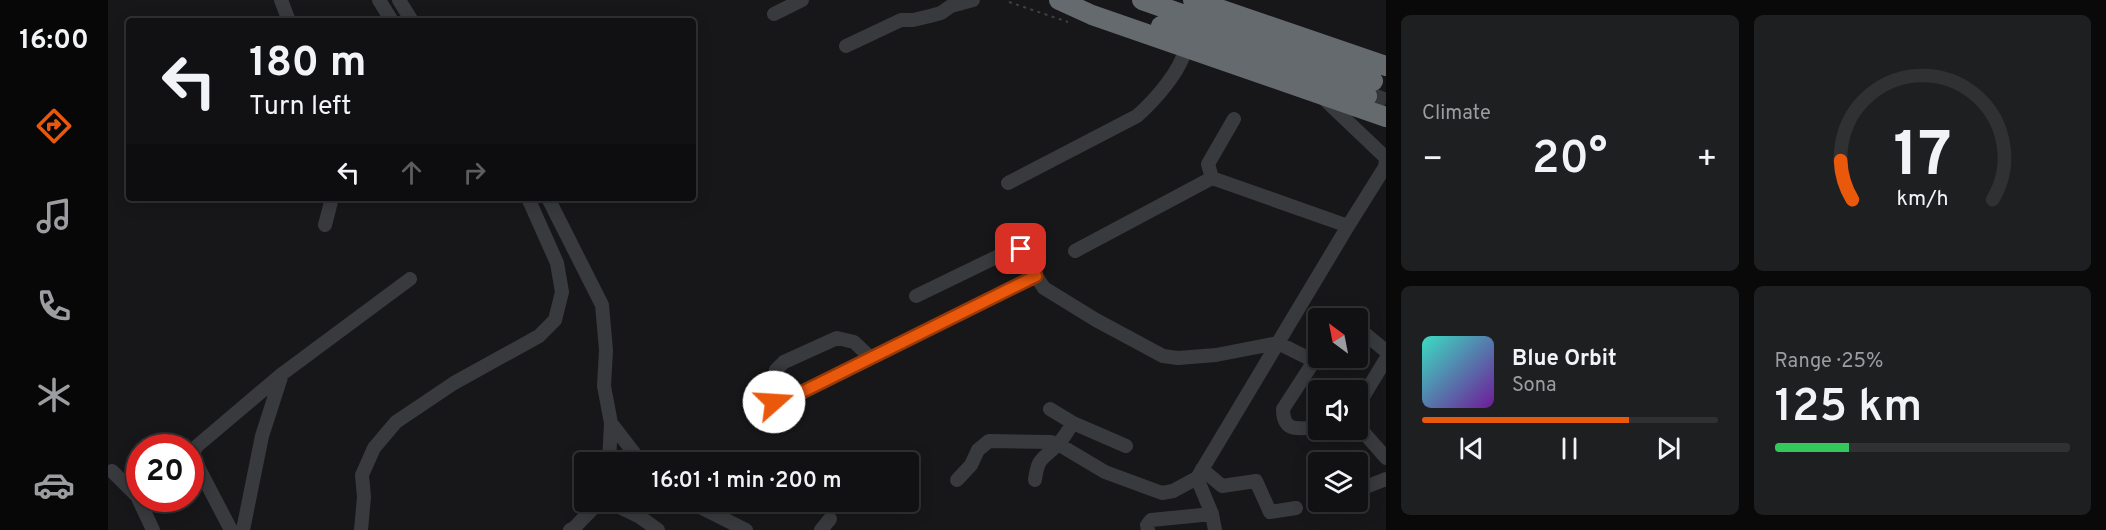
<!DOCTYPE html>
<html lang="en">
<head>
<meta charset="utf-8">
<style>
  :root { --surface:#111113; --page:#1e1f21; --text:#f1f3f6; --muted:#9c9da0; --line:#303133; --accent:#ea580c }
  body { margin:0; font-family:Overpass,sans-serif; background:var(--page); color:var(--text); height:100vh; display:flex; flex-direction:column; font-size:22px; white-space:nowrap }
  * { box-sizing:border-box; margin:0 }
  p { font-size:20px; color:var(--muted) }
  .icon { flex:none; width:33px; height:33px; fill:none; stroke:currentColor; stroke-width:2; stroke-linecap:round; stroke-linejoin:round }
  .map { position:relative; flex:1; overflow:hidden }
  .side { display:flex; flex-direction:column; gap:15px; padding:15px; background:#09090a; width:720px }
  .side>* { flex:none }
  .banner { position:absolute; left:18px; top:18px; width:570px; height:183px; border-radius:6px; box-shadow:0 3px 15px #0003,0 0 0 2px var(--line); background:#111113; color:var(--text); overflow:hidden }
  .needle { width:39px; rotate:328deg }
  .tools { position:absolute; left:1200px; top:308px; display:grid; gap:12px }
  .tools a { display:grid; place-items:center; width:60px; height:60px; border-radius:6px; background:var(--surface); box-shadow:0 3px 15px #0003,0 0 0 2px var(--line); font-size:30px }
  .speed { position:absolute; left:18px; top:434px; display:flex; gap:12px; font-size:30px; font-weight:700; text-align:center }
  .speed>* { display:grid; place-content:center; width:78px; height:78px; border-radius:50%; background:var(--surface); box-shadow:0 3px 15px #0003,0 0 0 2px var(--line); line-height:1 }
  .speed .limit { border:9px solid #d22; background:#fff; color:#111 }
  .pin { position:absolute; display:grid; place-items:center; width:51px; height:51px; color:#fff; margin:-26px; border-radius:12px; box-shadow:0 3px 9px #0006 }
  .me { position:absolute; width:66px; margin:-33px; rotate:71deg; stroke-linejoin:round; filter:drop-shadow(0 0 4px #0008) }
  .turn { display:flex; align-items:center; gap:21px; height:126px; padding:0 24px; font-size:27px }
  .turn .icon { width:78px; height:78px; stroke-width:2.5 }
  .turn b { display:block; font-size:42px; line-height:51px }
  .lanes { display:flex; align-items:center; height:57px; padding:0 24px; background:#0003; justify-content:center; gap:30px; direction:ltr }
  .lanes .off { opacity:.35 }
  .big { font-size:45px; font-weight:600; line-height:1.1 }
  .side .widget { flex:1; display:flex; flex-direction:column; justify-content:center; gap:9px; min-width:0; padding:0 21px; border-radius:9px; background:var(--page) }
  .side .dial { align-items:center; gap:0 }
  .dial svg { height:156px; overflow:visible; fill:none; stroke:var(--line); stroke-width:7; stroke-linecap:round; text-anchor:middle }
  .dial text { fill:var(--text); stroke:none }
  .song { display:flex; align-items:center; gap:18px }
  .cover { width:72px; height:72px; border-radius:9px; background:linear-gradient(135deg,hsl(170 70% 55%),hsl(280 70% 35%)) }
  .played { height:6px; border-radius:3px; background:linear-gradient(90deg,var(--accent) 70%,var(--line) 70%) }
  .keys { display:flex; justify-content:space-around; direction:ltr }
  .heat { display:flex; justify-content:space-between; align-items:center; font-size:33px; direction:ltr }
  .charge { height:9px; border-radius:4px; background:linear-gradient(90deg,#34c759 25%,var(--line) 0) }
  .side .tiles { flex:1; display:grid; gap:15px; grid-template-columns:repeat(2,1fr) }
  .trip { position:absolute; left:466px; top:452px; width:345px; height:60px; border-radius:6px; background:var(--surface); box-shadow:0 3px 15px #0003,0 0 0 2px var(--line); font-weight:600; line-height:60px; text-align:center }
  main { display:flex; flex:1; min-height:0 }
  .tabs { display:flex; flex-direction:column; width:108px; justify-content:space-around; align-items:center; background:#070708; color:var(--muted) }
  .tabs .icon { width:42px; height:42px }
  .tabs .current { color:var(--accent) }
  .tabs b { font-size:27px; color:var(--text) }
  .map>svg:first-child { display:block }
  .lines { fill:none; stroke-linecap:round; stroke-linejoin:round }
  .highway-tunnel { stroke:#343639; stroke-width:20; stroke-dasharray:20 10; stroke-linecap:butt }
  .path { stroke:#3e4244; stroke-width:2; stroke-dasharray:3 4.5; stroke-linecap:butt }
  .minor { stroke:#383a3d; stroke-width:14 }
  .highway { stroke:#656a6e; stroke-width:20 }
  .route-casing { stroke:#983908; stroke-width:15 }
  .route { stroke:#ea580c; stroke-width:10 }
</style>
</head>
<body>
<main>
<nav class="tabs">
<b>16:00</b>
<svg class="icon current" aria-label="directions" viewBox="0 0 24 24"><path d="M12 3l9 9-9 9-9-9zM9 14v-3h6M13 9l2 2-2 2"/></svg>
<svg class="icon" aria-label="music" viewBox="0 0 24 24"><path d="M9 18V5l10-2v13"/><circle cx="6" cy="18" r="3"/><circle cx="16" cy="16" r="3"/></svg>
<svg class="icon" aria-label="phone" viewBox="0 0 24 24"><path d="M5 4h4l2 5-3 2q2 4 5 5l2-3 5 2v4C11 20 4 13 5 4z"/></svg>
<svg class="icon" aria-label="climate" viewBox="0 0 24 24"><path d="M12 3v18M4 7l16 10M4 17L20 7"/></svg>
<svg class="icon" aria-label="car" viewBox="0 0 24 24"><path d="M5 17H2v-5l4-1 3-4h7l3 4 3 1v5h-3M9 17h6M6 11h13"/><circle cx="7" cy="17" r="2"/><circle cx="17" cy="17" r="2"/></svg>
</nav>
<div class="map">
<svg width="1278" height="530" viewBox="0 0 1278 530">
  <rect width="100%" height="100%" fill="#171719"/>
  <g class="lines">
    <path class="highway-tunnel" d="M1259,96L1278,103"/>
    <path class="path" d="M901,2L960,22"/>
    <path class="minor" d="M173,0L181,21
      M271,0L284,21
      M291,0L304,21
      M666,14L694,0
      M738,46L793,20H805L822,16L833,13L843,6L865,0
      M1213,96L1278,158
      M1126,119L1100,164L1104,178L1240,226
      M900,183L1029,116C1047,100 1073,71 1078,47
      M440,198L494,305L498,350L496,386L503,423L501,462
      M217,225L224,198
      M967,251L1104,178
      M808,296L901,251L913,249L922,255L928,276L936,288L988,320L1055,356L1070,358L1108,355L1170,343L1206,361
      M1250,328L1278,351
      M1210,355L1175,409C1175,434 1192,428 1210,427
      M763,358L746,342L729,338L676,362L668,370L661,393L667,402L676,401L928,276
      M1250,405L1278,359
      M942,409L965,423
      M503,423L533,462
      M1250,426L1278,458
      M1094,469L1114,486L1148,481L1162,512L1188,508
      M4,471L29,496L45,530
      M1089,478L1104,514L1107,530
      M849,480L863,465L870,450L881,441L943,442L950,444L997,472L1054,493L1065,491L1089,478L1240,226L1277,167L1278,159
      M927,480C930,456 935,460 950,444C956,438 960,430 965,423L1018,446
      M1250,490L1278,479
      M499,501L532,517L550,530
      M580,501L638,530
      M123,530L87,461L85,452L89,446L174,374
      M135,530L154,436L174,374L302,279
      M253,530L256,497L254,475L266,448L288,422L346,383L431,336L447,320L454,292L449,263L420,198
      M462,530L466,528L492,501
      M713,530L722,519
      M1040,530L1039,525L1043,520L1104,514"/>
    <path class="highway" d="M951,0L984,15L1278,117
      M1034,0L1265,81
      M1085,0L1278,66
      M1053,26L1128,47L1259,96"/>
  </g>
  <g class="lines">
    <defs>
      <path id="route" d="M666,402L676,401L928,276L922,255L913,249"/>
    </defs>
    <use href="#route" class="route-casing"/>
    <use href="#route" class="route"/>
  </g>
</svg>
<div class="tools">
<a><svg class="needle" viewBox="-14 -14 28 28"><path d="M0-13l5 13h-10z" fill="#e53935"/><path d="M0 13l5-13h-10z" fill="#9c9da0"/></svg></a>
<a><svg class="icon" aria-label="sound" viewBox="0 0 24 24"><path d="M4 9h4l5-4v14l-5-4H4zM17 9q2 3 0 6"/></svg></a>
<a><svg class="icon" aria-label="layers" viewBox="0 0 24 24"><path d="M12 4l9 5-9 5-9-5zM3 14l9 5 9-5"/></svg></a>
</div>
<div class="speed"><div class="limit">20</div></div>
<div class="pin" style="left:913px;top:249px;background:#d93025"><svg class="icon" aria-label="arrive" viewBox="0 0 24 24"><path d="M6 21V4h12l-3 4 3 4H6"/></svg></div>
<svg class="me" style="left:666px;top:402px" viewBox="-20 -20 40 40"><circle r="19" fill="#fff"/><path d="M0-13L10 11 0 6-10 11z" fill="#ea580c"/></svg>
<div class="trip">16:01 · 1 min · 200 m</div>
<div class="banner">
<div class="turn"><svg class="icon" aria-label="left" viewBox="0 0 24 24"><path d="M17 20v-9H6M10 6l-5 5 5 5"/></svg><div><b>180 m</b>Turn left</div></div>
<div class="lanes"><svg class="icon" aria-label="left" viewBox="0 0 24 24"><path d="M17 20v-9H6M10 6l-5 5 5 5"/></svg><svg class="icon off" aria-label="ahead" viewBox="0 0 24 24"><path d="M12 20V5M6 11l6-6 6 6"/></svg><svg class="icon off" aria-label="right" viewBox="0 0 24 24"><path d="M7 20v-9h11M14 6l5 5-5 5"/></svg></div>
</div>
</div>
<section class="side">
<div class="tiles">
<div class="widget"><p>Climate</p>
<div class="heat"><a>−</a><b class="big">20°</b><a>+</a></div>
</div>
<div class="widget dial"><svg viewBox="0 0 100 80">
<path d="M14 69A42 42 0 1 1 86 69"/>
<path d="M14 69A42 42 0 0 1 8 49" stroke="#ea580c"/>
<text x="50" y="56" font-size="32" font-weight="700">17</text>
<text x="50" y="72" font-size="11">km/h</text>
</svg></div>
<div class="widget">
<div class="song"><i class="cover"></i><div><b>Blue Orbit</b><p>Sona</p></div></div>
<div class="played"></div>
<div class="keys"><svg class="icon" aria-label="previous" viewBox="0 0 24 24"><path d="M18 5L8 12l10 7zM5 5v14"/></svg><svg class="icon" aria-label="pause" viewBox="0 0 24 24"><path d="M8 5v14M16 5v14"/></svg><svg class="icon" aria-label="next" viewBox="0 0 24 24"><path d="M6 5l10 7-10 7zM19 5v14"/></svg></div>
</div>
<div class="widget"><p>Range · 25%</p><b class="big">125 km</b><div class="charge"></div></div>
</div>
</section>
</main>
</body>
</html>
